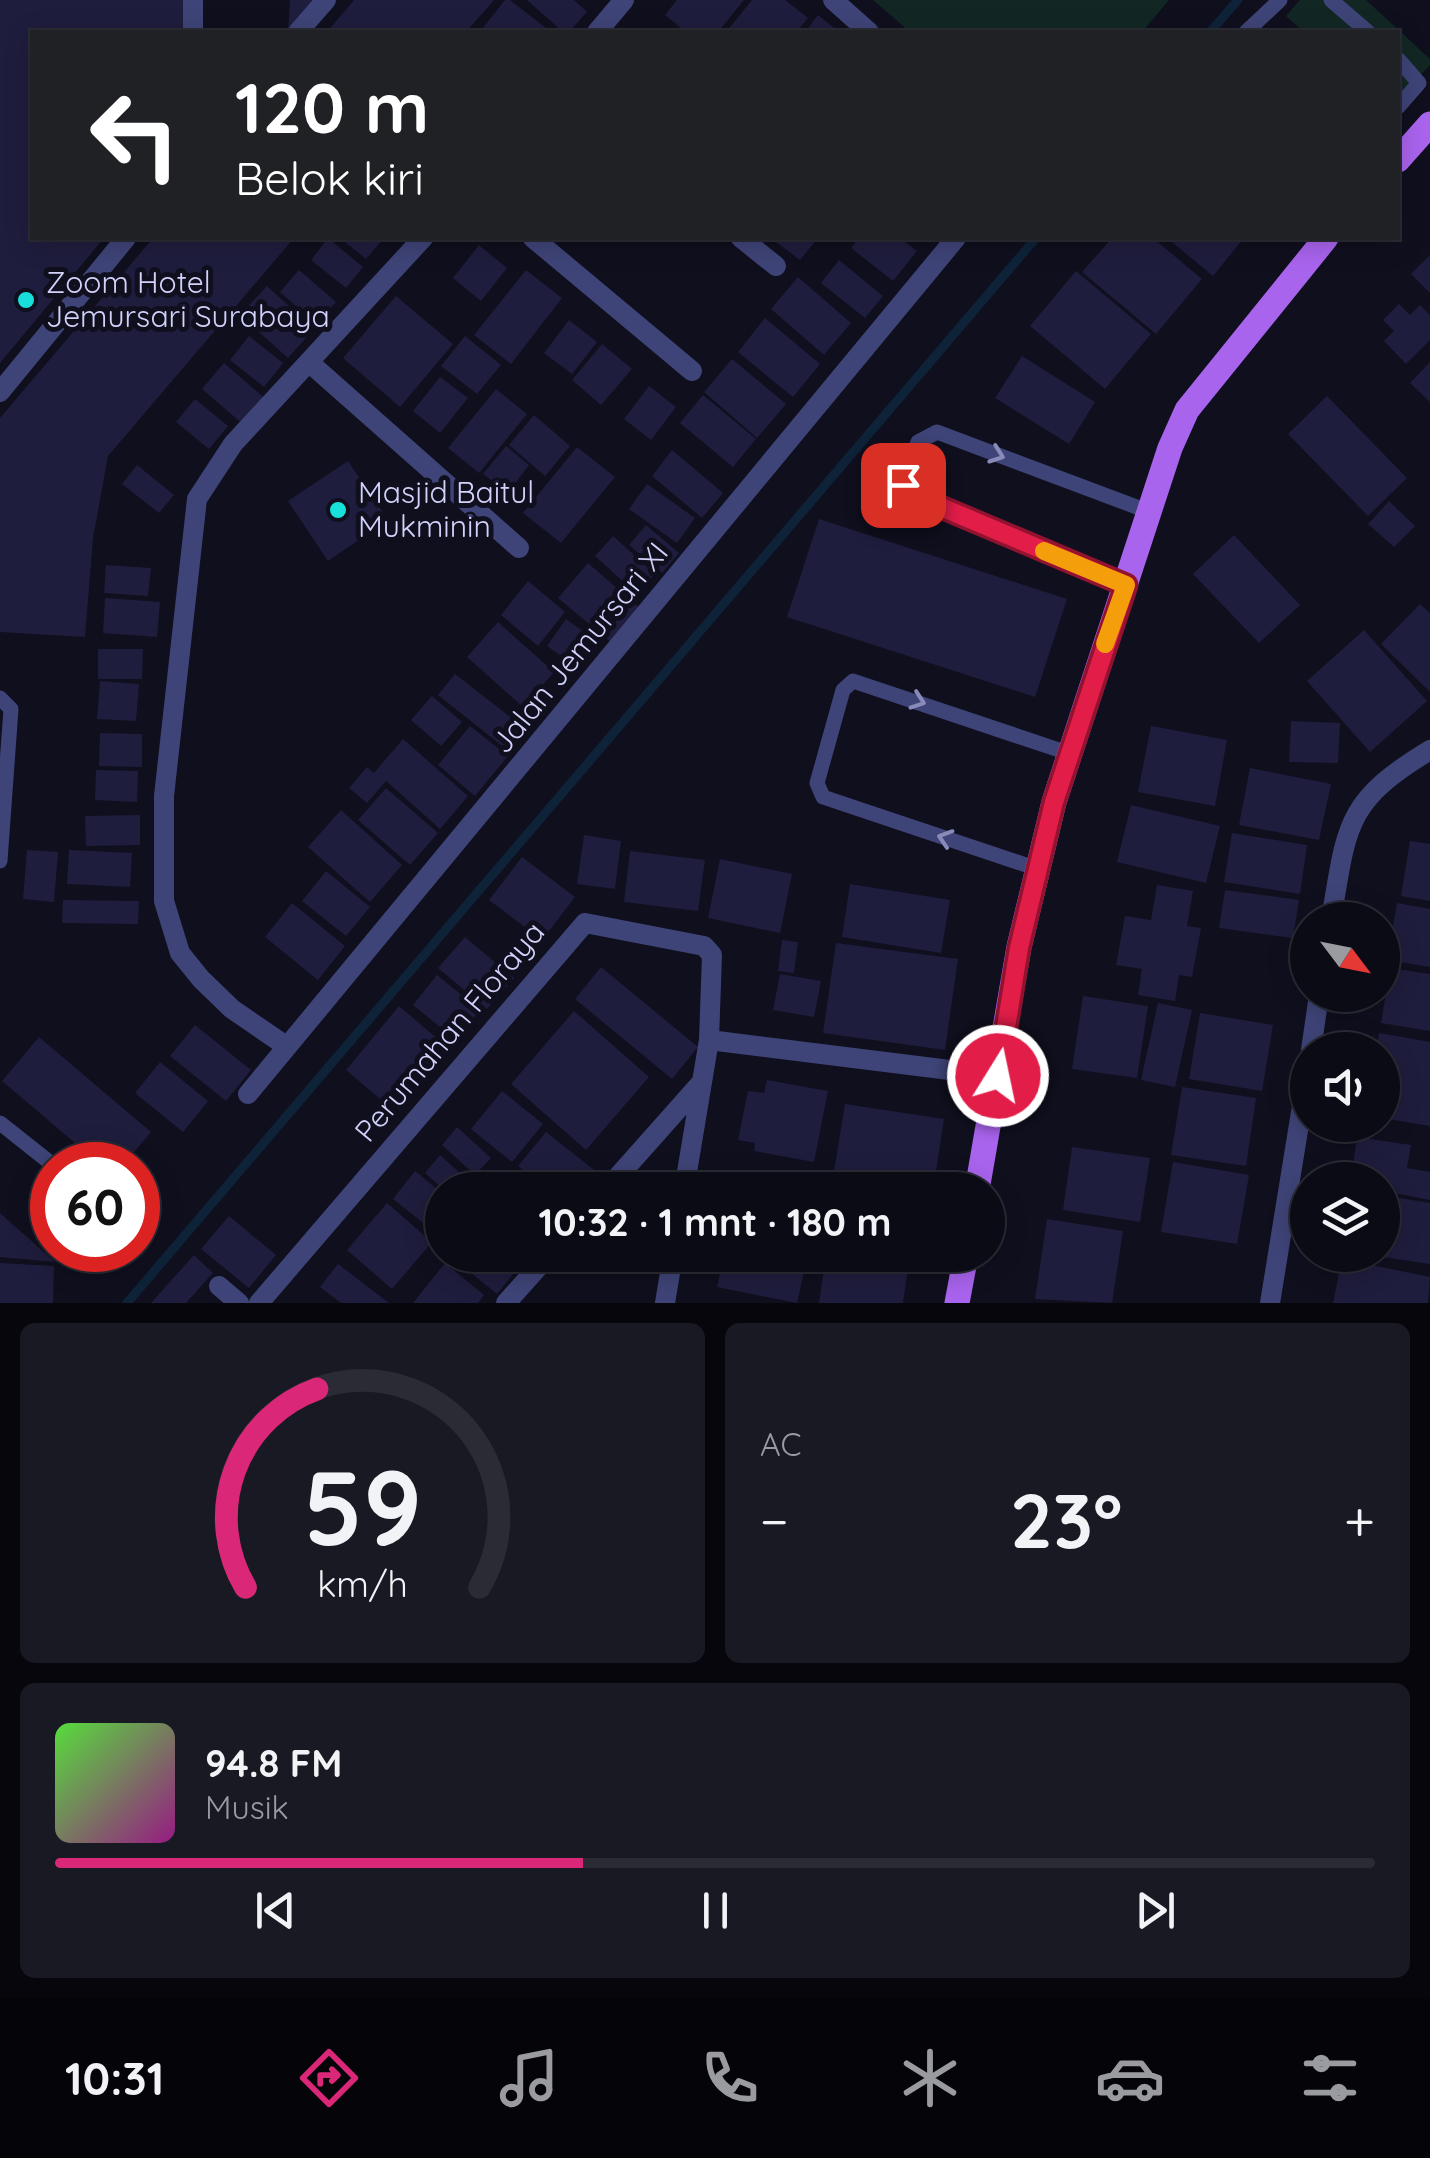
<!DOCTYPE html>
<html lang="id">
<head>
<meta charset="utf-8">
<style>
  :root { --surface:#0b0b16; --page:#191923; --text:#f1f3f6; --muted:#9a9ba1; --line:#2b2b35; --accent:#db2777 }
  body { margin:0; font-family:Quicksand,sans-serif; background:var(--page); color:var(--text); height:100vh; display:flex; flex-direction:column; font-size:38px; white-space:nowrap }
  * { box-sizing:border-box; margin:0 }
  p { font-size:32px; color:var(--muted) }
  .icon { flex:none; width:55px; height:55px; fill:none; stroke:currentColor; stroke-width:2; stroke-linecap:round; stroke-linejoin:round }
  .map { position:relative; height:1303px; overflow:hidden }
  .details { display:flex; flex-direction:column; gap:20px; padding:20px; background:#06060c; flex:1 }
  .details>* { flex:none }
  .banner { position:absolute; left:30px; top:30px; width:1370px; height:210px; border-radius:0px; box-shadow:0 5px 25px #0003,0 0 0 2px var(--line); background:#202124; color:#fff; overflow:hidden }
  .needle { width:65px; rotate:122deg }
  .controls { position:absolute; left:1290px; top:902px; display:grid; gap:20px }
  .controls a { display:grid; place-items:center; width:110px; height:110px; border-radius:50%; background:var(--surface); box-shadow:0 5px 25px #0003,0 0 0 2px var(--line); font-size:50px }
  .speed { position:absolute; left:30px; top:1142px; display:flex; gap:20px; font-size:50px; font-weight:700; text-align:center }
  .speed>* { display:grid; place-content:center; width:130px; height:130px; border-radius:50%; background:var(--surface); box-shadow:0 5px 25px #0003,0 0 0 2px var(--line); line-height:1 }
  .speed .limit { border:15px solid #d22; background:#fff; color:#111 }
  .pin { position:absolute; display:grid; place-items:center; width:85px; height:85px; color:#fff; margin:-42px; border-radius:20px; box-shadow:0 5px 15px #0006 }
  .me { position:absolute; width:110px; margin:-55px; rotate:10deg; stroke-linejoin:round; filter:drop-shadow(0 0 8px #0008) }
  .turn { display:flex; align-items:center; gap:35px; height:210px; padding:0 40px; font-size:45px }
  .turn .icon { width:130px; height:130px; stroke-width:2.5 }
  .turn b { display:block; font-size:70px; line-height:85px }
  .big { font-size:75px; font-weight:800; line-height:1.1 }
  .details .widget { flex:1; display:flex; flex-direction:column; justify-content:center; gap:15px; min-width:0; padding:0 35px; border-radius:15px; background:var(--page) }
  .details .dial { align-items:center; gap:0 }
  .dial svg { height:260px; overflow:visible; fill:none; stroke:var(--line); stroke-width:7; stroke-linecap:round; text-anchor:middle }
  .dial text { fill:var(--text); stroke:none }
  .song { display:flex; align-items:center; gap:30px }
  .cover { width:120px; height:120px; border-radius:15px; background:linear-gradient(135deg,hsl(110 70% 55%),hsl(310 70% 35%)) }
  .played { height:10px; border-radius:5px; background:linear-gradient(90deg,var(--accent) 40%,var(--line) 40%) }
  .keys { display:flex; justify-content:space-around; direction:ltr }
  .heat { display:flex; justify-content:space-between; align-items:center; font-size:55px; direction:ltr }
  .details .tiles { flex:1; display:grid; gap:20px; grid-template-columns:1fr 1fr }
  .widget:last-child { grid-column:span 2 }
  .trip { position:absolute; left:425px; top:1172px; width:580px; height:100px; border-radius:50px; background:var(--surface); box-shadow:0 5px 25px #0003,0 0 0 2px var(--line); font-weight:800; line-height:100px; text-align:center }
  .tabs { display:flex; height:160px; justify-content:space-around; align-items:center; background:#040409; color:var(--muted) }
  .tabs .icon { width:70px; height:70px }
  .tabs .active { color:var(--accent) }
  .tabs b { font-size:45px; color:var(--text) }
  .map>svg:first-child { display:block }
  .green { fill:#122724 }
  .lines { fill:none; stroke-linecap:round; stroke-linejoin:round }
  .stream { stroke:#0e2238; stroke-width:9 }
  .building { fill:#1f1d3d }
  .lane { stroke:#3f4478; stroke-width:15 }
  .street { stroke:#3f4478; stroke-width:20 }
  .primary { stroke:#a964ee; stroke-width:25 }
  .oneway { stroke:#888ab9 }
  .route-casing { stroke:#92132f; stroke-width:25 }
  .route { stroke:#e11d48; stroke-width:18 }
  .slow { stroke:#f59e0b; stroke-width:18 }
  .poi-dot { fill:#18dfda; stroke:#0f0f1e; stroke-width:4 }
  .labels { text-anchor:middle; stroke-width:10; stroke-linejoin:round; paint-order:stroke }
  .poi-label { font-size:30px; fill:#d1d1fa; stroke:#0f0f1e; text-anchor:start }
  .street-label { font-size:30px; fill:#d1d1fa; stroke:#0f0f1e }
</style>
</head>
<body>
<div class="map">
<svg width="1430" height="1303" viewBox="0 0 1430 1303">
  <rect width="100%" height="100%" fill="#0f0f1e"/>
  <path class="green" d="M873,0H1169L1142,32H910Z
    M1300,0H1366L1430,59V65L1398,100V32H1304L1286,16Z"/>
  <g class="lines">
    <path class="stream" d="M1210,32L1238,0
      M127,1303L1036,238"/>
  </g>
  <path class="building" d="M0,0H183V32H32V238H104L0,363Z
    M290,0H315L288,32Z
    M354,0H494L466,32H327Z
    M505,0H510L551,32H487L482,29Z
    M527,0H574L587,12L569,32H563Z
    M677,0H744L718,32H686L665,15Z
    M752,0H785L808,18L796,32H726Z
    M818,15L839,32H805Z
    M153,238H294L108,456L93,538L85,637L0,632V418Z
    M328,238L363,267L346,288L311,260Z
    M340,238H384L366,259Z
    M771,238H818L800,260Z
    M859,238H900L917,251L893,281L851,248Z
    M1112,238H1153L1202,279L1156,334L1082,272Z
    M1167,238H1244L1213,276Z
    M479,245L507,268L481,301L453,278Z
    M1430,255V293L1411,274Z
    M839,260L883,296L865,318L821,283Z
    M299,270L336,302L316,324L280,292Z
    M526,270L562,298L511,364L474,335Z
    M1076,271L1151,334L1105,389L1030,326Z
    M798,277L851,323L824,355L771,309Z
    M267,286L314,329L288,358L240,315Z
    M396,296L453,344L400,407L343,358Z
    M1399,304L1410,315L1420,305L1430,315V340L1406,364L1384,341L1394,331L1383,320Z
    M765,318L820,364L793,397L738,352Z
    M569,320L597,342L572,374L544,353Z
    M249,336L283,363L264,387L230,360Z
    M465,336L501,365L477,394L441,366Z
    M602,344L632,369L601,405L572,380Z
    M1022,356L1095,402L1069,444L995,398Z
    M732,359L786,404L757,438L704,392Z
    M1430,362V402L1410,383Z
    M224,363L268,401L245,426L202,389Z
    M440,377L468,398L440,433L413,411Z
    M649,386L676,407L651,440L624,419Z
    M496,389L527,414L479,473L448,448Z
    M703,395L756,439L733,467L680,423Z
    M1327,396L1407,478L1368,516L1288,434Z
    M195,399L228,426L209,449L176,422Z
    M534,415L570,446L545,476L509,445Z
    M506,446L529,465L508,493L483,474Z
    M577,447L615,477L561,543L523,513Z
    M672,450L723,493L702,518L652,476Z
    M348,461L388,520L328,561L288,501Z
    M137,465L174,495L159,513L122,484Z
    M647,484L695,518L677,543L629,509Z
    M1389,501L1415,526L1394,547L1368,524Z
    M819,519L1067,599L1035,697L787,617Z
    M646,525L679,553L662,573L629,545Z
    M1234,535L1300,605L1259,643L1193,574Z
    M613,536L655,574L637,594L595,556Z
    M588,563L641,609L613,644L558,598Z
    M106,565L151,568L148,596L104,593Z
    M528,581L565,612L538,646L501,615Z
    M105,598L160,602L157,637L103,633Z
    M1420,604L1430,613V692L1381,644Z
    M566,619L594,639L575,666L547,646Z
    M498,622L554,672L523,707L467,657Z
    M1364,630L1427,701L1370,752L1307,681Z
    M98,649H143L142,679H98Z
    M455,674L523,727L506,749L438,695Z
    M100,681L139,684L136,721L97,719Z
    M432,696L462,722L441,746L411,720Z
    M1291,721L1340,723L1338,763L1289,762Z
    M470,726L508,756L475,796L438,765Z
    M1151,726L1227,740L1215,806L1138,792Z
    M100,733L142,734V767L99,766Z
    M403,739L468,796L440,829L386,781L367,803L349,788L367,767L374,773Z
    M1250,768L1331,784L1319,840L1239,825Z
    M96,770L138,771L137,802L95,800Z
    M386,788L438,833L410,865L358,820Z
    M1131,805L1220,826L1206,883L1117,862Z
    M341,810L402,865L370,902L308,847Z
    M140,815V845L86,846L85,816Z
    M1232,833L1307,845L1300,894L1224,882Z
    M584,835L621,841L615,889L577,884Z
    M1410,841L1430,844V901L1401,896Z
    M27,850L58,852L54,902L23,899Z
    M69,850L132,853L130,887L67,884Z
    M630,851L705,860L698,911L624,902Z
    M522,857L575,897L542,940L489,900Z
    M720,859L792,874L780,933L708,918Z
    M326,871L370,907L346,936L302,901Z
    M850,884L950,900L941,953L842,937Z
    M1157,885L1193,891L1187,926L1201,928L1192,977L1179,975L1175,1001L1138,995L1142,969L1116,965L1125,916L1151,920Z
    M1225,890L1299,900L1293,938L1219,928Z
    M63,900L139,901L138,924L62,923Z
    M292,903L345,946L318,980L265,937Z
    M1397,903L1430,909V967L1387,960Z
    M465,937L514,978L487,1009L438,968Z
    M782,940L798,942L794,973L778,971Z
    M836,943L958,959L945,1050L823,1033Z
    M601,967L698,1047L672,1079L575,999Z
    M1390,968L1430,974V1031L1381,1023Z
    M780,974L821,981L814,1017L773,1010Z
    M437,975L480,1010L456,1040L413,1005Z
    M1083,996L1148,1006L1137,1078L1072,1069Z
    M1158,1003L1192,1010L1175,1087L1141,1080Z
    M399,1006L446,1046L392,1109L346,1070Z
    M574,1011L649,1077L586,1150L511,1084Z
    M1200,1013L1273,1025L1262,1091L1189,1079Z
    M195,1025L251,1070L226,1101L170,1056Z
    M1379,1033L1430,1042V1126L1382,1118V1050H1376Z
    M39,1037L151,1132L123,1165H101L2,1081Z
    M160,1062L208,1101L183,1132L135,1093Z
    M767,1080L828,1091L814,1162L754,1151L755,1143L738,1140L748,1091L764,1093Z
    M1182,1087L1256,1098L1246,1166L1171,1155Z
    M502,1091L543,1124L512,1162L471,1129Z
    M845,1104L944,1119L933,1190H831Z
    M457,1127L491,1158L475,1175L442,1145Z
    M546,1132L598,1173L585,1190H547L518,1166Z
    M1357,1137L1411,1145L1407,1168L1430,1172V1200L1382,1191V1180H1351Z
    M1072,1147L1150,1158L1140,1222L1063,1210Z
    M440,1155L471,1183L465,1190H444L425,1173Z
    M1173,1162L1249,1175L1237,1244L1161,1232Z
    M415,1171L442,1193V1238L393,1199Z
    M513,1172L535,1190H498Z
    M750,1173L823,1188V1190H747Z
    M1382,1195L1430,1203V1264L1382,1257Z
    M387,1203L432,1242L392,1289L347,1250Z
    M0,1213L55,1262L0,1257Z
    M229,1216L276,1255L249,1288L201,1249Z
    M1047,1219L1123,1231L1112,1303L1035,1299Z
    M194,1255L213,1273L186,1303H151Z
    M449,1255H528L497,1294Z
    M724,1255H808L797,1303L717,1287Z
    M826,1255H910L903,1303H819Z
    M1342,1259L1430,1277L1428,1303H1333Z
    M0,1263L54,1266L53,1303H0Z
    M445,1263L484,1295L478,1303H413Z
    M338,1264L389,1303H341L320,1287Z"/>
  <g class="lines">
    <path class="lane" d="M1331,0L1368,32
      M1246,32L1280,0
      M1398,59L1419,83L1398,107
      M1125,585L910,495L903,485L918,442L937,432L1150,512
      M0,698L11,709L0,861
      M1038,869L823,797L817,783L843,690L853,681L1068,753
      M0,1123L53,1165"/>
    <path class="street" d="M833,0L869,32
      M193,32V0
      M298,32L326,0
      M597,32L624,0
      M533,238L692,371
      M741,238L776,266
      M311,364L519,548
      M0,392L126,238
      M1331,920C1347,826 1344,802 1430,750
      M709,1040L998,1076
      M286,1046L232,1009L201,979L180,953L164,901V796L197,499L233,444L423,238
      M1311,1050L1319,995
      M248,1094L956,238
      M606,1190L701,1083
      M219,1286L239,1303
      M259,1303L585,923L704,946L712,955L709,1040L684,1190
      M506,1303L549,1255
      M665,1303L673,1255
      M1270,1303L1308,1069"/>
    <path class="primary" d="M1398,160L1430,124
      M977,1190L1019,947L1054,802L1170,448L1187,410L1326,238
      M957,1303L966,1255"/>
  </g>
  <defs><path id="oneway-chevron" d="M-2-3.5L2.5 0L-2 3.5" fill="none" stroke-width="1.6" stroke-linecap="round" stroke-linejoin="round" transform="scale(2.5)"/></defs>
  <g class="oneway">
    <use href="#oneway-chevron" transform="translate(997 455) rotate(20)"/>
    <use href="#oneway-chevron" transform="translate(918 701) rotate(19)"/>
    <use href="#oneway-chevron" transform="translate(945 838) rotate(-162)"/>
  </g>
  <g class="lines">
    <defs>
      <path id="route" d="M903,485L910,494L1126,585L1054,802L1019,948L998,1076"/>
    </defs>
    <use href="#route" class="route-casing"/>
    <use href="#route" class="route"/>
    <path class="slow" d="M1044,551L1126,585L1105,644"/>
  </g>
  <g class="poi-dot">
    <circle cx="26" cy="300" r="10"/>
    <circle cx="338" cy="510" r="10"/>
  </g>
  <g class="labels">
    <g class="poi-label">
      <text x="46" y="293">Zoom Hotel<tspan x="46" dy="34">Jemursari Surabaya</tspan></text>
      <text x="358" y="503">Masjid Baitul<tspan x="358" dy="34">Mukminin</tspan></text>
    </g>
    <g class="street-label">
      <text transform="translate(580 648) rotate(-51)" y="10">Jalan Jemursari XI</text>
      <text transform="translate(450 1032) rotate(-50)" y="10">Perumahan Floraya</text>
    </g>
  </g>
</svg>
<div class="controls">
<a><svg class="needle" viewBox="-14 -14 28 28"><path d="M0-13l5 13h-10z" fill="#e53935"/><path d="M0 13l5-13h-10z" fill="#9a9ba1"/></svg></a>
<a><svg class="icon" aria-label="sound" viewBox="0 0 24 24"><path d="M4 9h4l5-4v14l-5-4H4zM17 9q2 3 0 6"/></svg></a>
<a><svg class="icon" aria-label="layers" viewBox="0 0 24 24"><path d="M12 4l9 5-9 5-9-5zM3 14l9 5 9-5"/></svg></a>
</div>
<div class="speed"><div class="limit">60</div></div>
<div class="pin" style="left:903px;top:485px;background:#d93025"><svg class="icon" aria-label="arrive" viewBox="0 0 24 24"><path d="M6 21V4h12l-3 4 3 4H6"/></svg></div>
<svg class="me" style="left:998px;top:1076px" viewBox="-20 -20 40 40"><circle r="17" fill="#e11d48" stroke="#fff" stroke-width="3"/><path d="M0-11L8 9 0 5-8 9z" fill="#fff"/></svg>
<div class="trip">10:32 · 1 mnt · 180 m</div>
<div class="banner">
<div class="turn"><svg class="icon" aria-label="left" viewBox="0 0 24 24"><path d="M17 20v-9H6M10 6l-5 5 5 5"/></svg><div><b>120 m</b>Belok kiri</div></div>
</div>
</div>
<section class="details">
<div class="tiles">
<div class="widget dial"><svg viewBox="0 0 100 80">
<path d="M14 69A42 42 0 1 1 86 69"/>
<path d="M14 69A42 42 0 0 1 36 8" stroke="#db2777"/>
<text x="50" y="56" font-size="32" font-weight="700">59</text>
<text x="50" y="72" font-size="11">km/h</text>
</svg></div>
<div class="widget"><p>AC</p>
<div class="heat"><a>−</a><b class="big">23°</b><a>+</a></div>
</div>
<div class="widget">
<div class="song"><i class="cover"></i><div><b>94.8 FM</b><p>Musik</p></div></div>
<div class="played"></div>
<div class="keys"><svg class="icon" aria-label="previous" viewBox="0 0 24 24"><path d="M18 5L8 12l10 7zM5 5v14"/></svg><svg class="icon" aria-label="pause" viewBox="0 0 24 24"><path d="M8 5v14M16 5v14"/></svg><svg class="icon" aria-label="next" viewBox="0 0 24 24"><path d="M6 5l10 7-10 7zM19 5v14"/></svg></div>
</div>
</div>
</section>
<nav class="tabs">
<b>10:31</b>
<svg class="icon active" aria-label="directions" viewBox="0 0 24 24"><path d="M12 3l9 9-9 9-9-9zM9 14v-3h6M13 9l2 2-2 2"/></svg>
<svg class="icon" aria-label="music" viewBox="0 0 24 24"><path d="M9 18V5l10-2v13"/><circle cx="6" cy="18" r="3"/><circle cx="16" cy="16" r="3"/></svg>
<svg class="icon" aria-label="phone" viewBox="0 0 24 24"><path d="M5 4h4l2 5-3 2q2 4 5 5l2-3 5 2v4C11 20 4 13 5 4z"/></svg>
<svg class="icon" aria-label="climate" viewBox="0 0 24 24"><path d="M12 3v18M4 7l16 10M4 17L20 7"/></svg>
<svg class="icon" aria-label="car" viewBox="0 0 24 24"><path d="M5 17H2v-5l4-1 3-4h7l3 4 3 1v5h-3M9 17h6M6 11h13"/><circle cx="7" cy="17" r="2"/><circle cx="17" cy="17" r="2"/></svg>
<svg class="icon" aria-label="filters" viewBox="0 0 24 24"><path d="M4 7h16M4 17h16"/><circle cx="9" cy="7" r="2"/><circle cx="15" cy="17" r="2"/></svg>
</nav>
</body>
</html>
